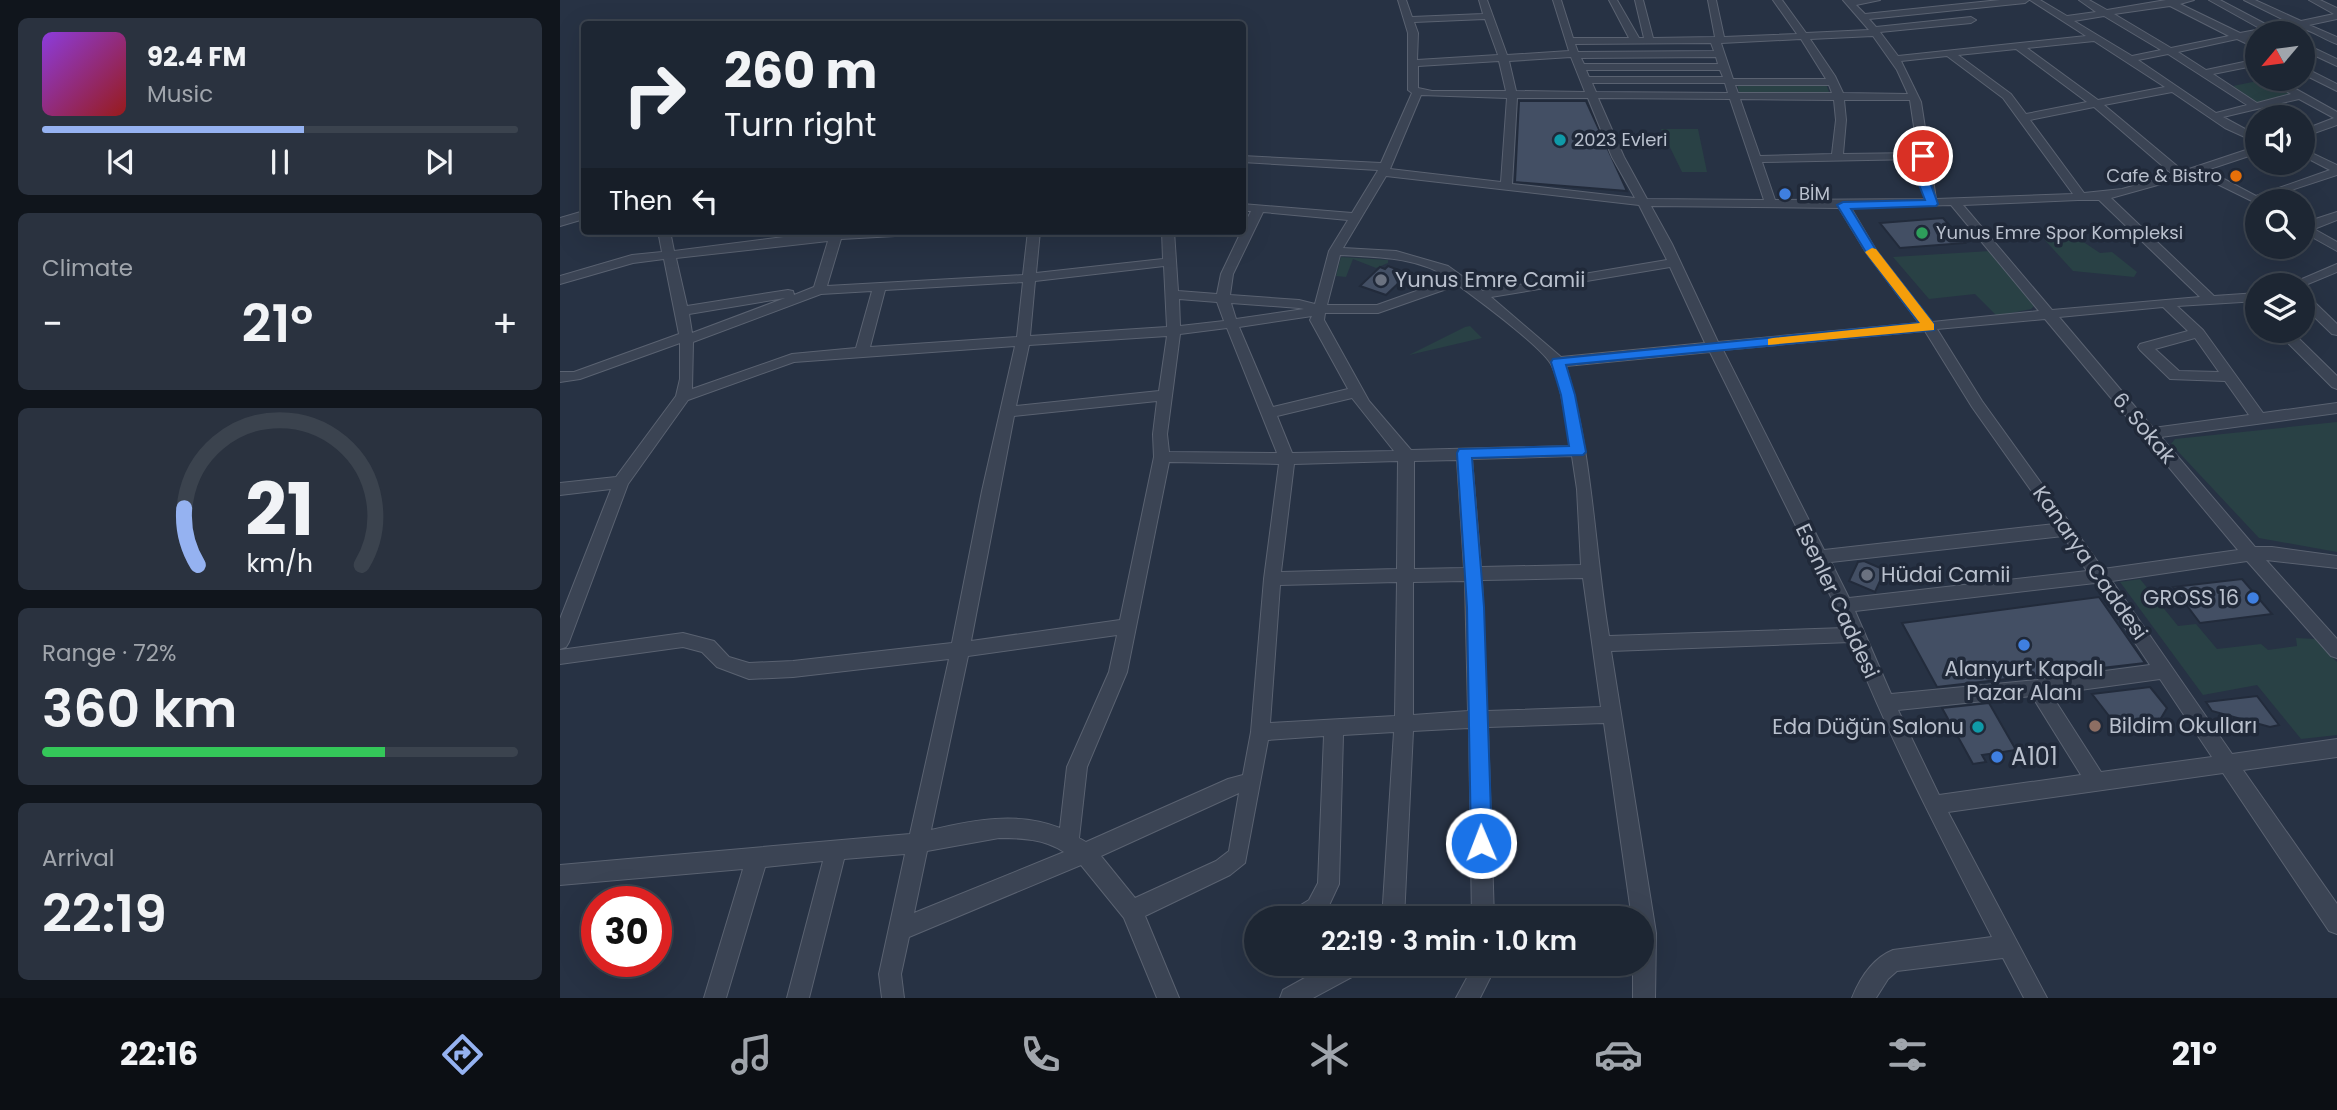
<!DOCTYPE html>
<html lang="en">
<head>
<meta charset="utf-8">
<style>
  :root { --surface:#1d2633; --page:#2a323f; --text:#f1f3f6; --muted:#a0a5ac; --line:#3b434e; --accent:#95b2f1 }
  body { margin:0; font-family:Poppins,sans-serif; background:var(--page); color:var(--text); height:100vh; display:flex; flex-direction:column; font-size:26px; white-space:nowrap }
  * { box-sizing:border-box; margin:0 }
  p { font-size:23px; color:var(--muted) }
  .icon { flex:none; width:38px; height:38px; fill:none; stroke:currentColor; stroke-width:2; stroke-linecap:round; stroke-linejoin:round }
  .map { position:relative; flex:1; overflow:hidden }
  .panel { display:flex; flex-direction:column; gap:18px; padding:18px; background:#10151c; width:560px }
  .panel>* { flex:none }
  .hud { position:absolute; left:21px; top:21px; width:665px; height:214px; border-radius:7px; box-shadow:0 7px 28px #0002,0 0 0 2px var(--line); background:#1d2633; color:var(--text); overflow:hidden }
  .needle { width:46px; rotate:241deg }
  .buttons { position:absolute; left:1685px; top:21px; display:grid; gap:14px }
  .buttons a { display:grid; place-items:center; width:70px; height:70px; border-radius:50%; background:var(--surface); box-shadow:0 7px 28px #0002,0 0 0 2px var(--line); font-size:35px }
  .speed { position:absolute; left:21px; top:886px; display:flex; gap:14px; font-size:35px; font-weight:700; text-align:center }
  .speed>* { display:grid; place-content:center; width:91px; height:91px; border-radius:50%; background:var(--surface); box-shadow:0 7px 28px #0002,0 0 0 2px var(--line); line-height:1 }
  .speed .limit { border:10px solid #d22; background:#fff; color:#111 }
  .pin { position:absolute; display:grid; place-items:center; width:60px; height:60px; color:#fff; margin:-30px; border:4px solid #fff; border-radius:50%; box-shadow:0 2px 7px #0007 }
  .me { position:absolute; width:77px; margin:-38px; rotate:359deg; stroke-linejoin:round; filter:drop-shadow(0 0 5px #0008) }
  .turn { display:flex; align-items:center; gap:24px; height:147px; padding:0 28px; font-size:32px }
  .turn .icon { width:91px; height:91px; stroke-width:2.5 }
  .turn b { display:block; font-size:49px; line-height:60px }
  .then { display:flex; align-items:center; height:66px; padding:0 28px; background:#0003; gap:14px; font-size:26px }
  .big { font-size:52px; font-weight:600; line-height:1.1 }
  .panel .widget { flex:1; display:flex; flex-direction:column; justify-content:center; gap:10px; min-width:0; padding:0 24px; border-radius:10px; background:var(--page) }
  .panel .dial { align-items:center; gap:0 }
  .dial svg { height:182px; overflow:visible; fill:none; stroke:var(--line); stroke-width:7; stroke-linecap:round; text-anchor:middle }
  .dial text { fill:var(--text); stroke:none }
  .song { display:flex; align-items:center; gap:21px }
  .cover { width:84px; height:84px; border-radius:10px; background:linear-gradient(135deg,hsl(270 70% 55%),hsl(0 70% 35%)) }
  .played { height:7px; border-radius:4px; background:linear-gradient(90deg,var(--accent) 55%,var(--line) 55%) }
  .keys { display:flex; justify-content:space-around; direction:ltr }
  .heat { display:flex; justify-content:space-between; align-items:center; font-size:38px; direction:ltr }
  .charge { height:10px; border-radius:5px; background:linear-gradient(90deg,#34c759 72%,var(--line) 0) }
  .trip { position:absolute; left:684px; top:906px; width:410px; height:70px; border-radius:35px; background:var(--surface); box-shadow:0 7px 28px #0002,0 0 0 2px var(--line); font-weight:600; line-height:70px; text-align:center }
  .tabs { display:flex; height:112px; justify-content:space-around; align-items:center; background:#0c0f14; color:var(--muted) }
  .tabs .icon { width:49px; height:49px }
  .tabs .selected { color:var(--accent) }
  .tabs b { font-size:32px; color:var(--text) }
  main { display:flex; flex:1; min-height:0 }
  .map>svg:first-child { display:block }
  .green { fill:#294145 }
  .building { fill:#434f64; stroke:#222b3b; stroke-width:2 }
  .lines { fill:none; stroke-linecap:round; stroke-linejoin:round }
  .minor-casing { stroke:#5a6271; stroke-width:2 }
  .minor { fill:#3b4454; fill-rule:evenodd }
  .route { fill:#1a73e8; stroke:#114b97; stroke-width:2 }
  .slow { fill:#f59e0b }
  .culture-dot { fill:#0f9aa8; stroke:#202939; stroke-width:2.5 }
  .food-dot { fill:#e8710a; stroke:#202939; stroke-width:2.5 }
  .shop-dot { fill:#3f7fe0; stroke:#202939; stroke-width:2.5 }
  .leisure-dot { fill:#2e9e5b; stroke:#202939; stroke-width:2.5 }
  .worship-dot { fill:#6b7280; stroke:#202939; stroke-width:2.5 }
  .education-dot { fill:#8d6e63; stroke:#202939; stroke-width:2.5 }
  .labels { text-anchor:middle; stroke-width:7; stroke-linejoin:round; paint-order:stroke }
  .far-poi-label { font-size:18px; fill:#b9c0cd; stroke:#202939; text-anchor:start }
  .poi-label { font-size:21px; fill:#b9c0cd; stroke:#202939; text-anchor:start }
  .street-label { font-size:21px; fill:#b9c0cd; stroke:#202939 }
  .near-poi-label { font-size:24px; fill:#b9c0cd; stroke:#202939; text-anchor:start }
</style>
</head>
<body>
<main>
<section class="panel">
<div class="widget">
<div class="song"><i class="cover"></i><div><b>92.4 FM</b><p>Music</p></div></div>
<div class="played"></div>
<div class="keys"><svg class="icon" aria-label="previous" viewBox="0 0 24 24"><path d="M18 5L8 12l10 7zM5 5v14"/></svg><svg class="icon" aria-label="pause" viewBox="0 0 24 24"><path d="M8 5v14M16 5v14"/></svg><svg class="icon" aria-label="next" viewBox="0 0 24 24"><path d="M6 5l10 7-10 7zM19 5v14"/></svg></div>
</div>
<div class="widget"><p>Climate</p>
<div class="heat"><a>−</a><b class="big">21°</b><a>+</a></div>
</div>
<div class="widget dial"><svg viewBox="0 0 100 80">
<path d="M14 69A42 42 0 1 1 86 69"/>
<path d="M14 69A42 42 0 0 1 8 44" stroke="#95b2f1"/>
<text x="50" y="56" font-size="32" font-weight="700">21</text>
<text x="50" y="72" font-size="11">km/h</text>
</svg></div>
<div class="widget"><p>Range · 72%</p><b class="big">360 km</b><div class="charge"></div></div>
<div class="widget"><p>Arrival</p><b class="big">22:19</b></div>
</section>
<div class="map">
<svg width="1777" height="998" viewBox="0 0 1777 998">
  <rect width="100%" height="100%" fill="#273244"/>
  <path class="green" d="M1707,79L1734,93L1697,103L1673,86Z
    M1177,84H1266L1269,92H1179Z
    M1101,129H1138L1147,172H1122Z
    M1510,233L1540,253L1552,252L1577,272L1574,277L1513,271L1484,239Z
    M1430,251L1476,304L1471,309L1437,316L1415,294L1369,299L1333,257Z
    M781,257L828,260V263L816,268L793,259L786,277L776,276Z
    M910,326L922,338L849,355L905,327Z
    M1777,422V552L1699,538L1611,444L1615,439Z
    M1580,579L1618,626L1636,624L1657,649L1701,644L1708,650L1737,646L1736,638L1755,639L1777,662V735L1741,739L1697,685L1643,695L1560,582Z"/>
  <path class="building" d="M959,101H1026L1067,191L955,182Z
    M1383,218L1405,243L1340,248L1320,223Z
    M828,266L844,272L840,275L845,277L826,295L800,286L820,267L825,269Z
    M1304,561L1325,570L1315,592L1289,581L1298,562Z
    M1682,579L1712,614L1640,623L1613,587Z
    M1539,597L1585,663L1377,687L1342,623Z
    M1590,687L1607,708L1594,730L1563,734L1532,694Z
    M1697,696L1719,725L1710,727L1652,711L1646,702Z
    M1429,703L1456,750L1422,755L1426,762L1413,764L1382,708Z"/>
  <g class="lines">
    <defs>
      <path id="minor" d="M838,0H846L852,17L923,14L919,0H927L947,55L1009,51L993,0H1001L1013,38H1069L1049,0H1057L1079,38H1084L1075,0H1083L1093,38L1155,37L1148,0H1156L1164,37L1237,34L1213,0H1222L1246,33L1309,30L1283,0H1320L1296,5L1305,14L1440,0H1469L1465,3L1309,19L1316,27L1411,17L1416,20L1411,23L1320,32L1338,56L1526,36L1470,0H1480L1507,16L1536,12L1519,0H1529L1547,10L1606,0H1634L1620,4L1680,33L1701,29L1649,0H1660L1711,27L1730,23L1684,0H1695L1741,21L1774,14L1749,0H1760L1777,8V19L1749,25L1777,37V44C1765,40 1753,31 1741,28C1733,26 1696,36 1688,37L1698,42V49L1677,39L1618,52L1646,70L1698,59V65L1653,74L1697,103L1731,94L1706,79H1718L1777,112V125L1743,137V130L1774,118L1739,99L1663,117L1698,136V143L1665,128L1612,92L1544,105L1623,171L1698,146V153L1647,170L1696,196L1770,170L1743,156V149L1777,165V175L1698,201V204L1637,174L1551,198L1654,296L1698,293V301L1617,306L1643,330L1703,413L1777,403V413L1601,437L1695,547H1712L1777,556V568L1706,560L1777,639V658L1771,656L1687,561L1552,581L1672,754L1777,739V757L1683,770L1777,904V934L1769,931L1663,773L1388,812L1487,998H1464L1443,958L1337,971L1328,979L1316,998H1292C1300,978 1313,958 1333,950L1432,937C1382,840 1332,744 1291,642L1051,651L1096,933L1095,998H1073V964H1082V919H1072L1044,723L928,727L934,919H912L909,728L853,731L844,919H822L834,732L783,735L779,884L765,914L758,919H728L731,911L749,900L758,883L764,736L708,740L685,863L670,875L585,916L619,998H597L564,918L521,865L349,937L341,974L344,998H322L319,974L345,854L284,859L249,998H227L263,861L205,867L166,998H144L183,869L0,885V865L350,834L389,659L233,677L189,679L157,667L142,652L123,647L0,664V650L123,633L154,641L169,657L189,663L233,661L392,643L422,491L455,346L234,362L128,400L68,484L9,642L6,647L0,649V619L51,489L0,495V483L56,477L116,396L120,379V343L20,379L0,382V372H14L119,334L104,259L73,263L0,284V276L72,255L102,252L98,231H110L114,251L271,231H359L353,235L281,239L267,286L463,275L468,231H480L476,273L603,259L602,231H614L618,291L657,294L661,274L691,211H682V204L792,213L817,172L818,170L682,162V156L821,163L852,93L848,90V33ZM1610,6L1669,36L1611,48L1554,14ZM1544,16L1601,50L1572,56L1514,21ZM925,19L938,55L857,60L858,33L854,22ZM1313,36L1337,70L1348,94L1283,93L1275,76L1250,39ZM1241,39L1266,79H1173L1161,43ZM1534,41L1605,87L1538,100L1467,48ZM1151,43L1154,51L1018,52L1015,44ZM1456,49L1527,102L1466,114L1451,94L1398,55ZM1608,54L1687,105L1656,113L1578,60ZM1387,56L1443,98L1513,194L1376,199L1361,102L1341,61ZM1011,57L1025,92L956,91L949,61ZM1156,57L1158,64H1024L1021,58ZM939,61L946,91H872L858,88V66ZM1026,70H1160L1163,77H1029ZM1032,83H1165L1168,93L1036,92ZM1175,85H1269L1272,93H1178ZM861,95L947,98L941,182L830,169ZM957,98H1028L1052,157L1075,198L952,184ZM1038,98L1170,99L1204,200L1087,199L1064,157ZM1180,99L1274,100L1276,120L1272,154L1200,156ZM1284,100H1350L1358,153L1283,154L1286,120ZM1534,107L1613,175L1562,189L1524,193L1470,120ZM1358,159L1365,199L1215,200L1202,162ZM826,176L1079,205L1107,260L923,291L888,266L836,251L783,248ZM1518,200H1539L1640,297L1492,310L1403,205ZM1391,205L1479,311L1372,322L1316,250L1291,208ZM1091,206L1279,208L1307,254L1359,323L1158,342L1112,244ZM703,212L788,220L769,251L755,304L739,300L670,295L673,274ZM268,241L254,287L234,295L233,291L228,290L127,306L116,258ZM780,255C817,257 859,257 890,279L817,305H767ZM604,266L607,327L470,336L475,281ZM1110,267L1145,343L1001,357L931,297ZM463,282L457,337L310,347L325,290ZM898,285C917,299 985,349 992,366C1003,391 1005,420 1010,446L851,450L809,401L764,320L765,313H818ZM312,291L296,348L232,354L132,389L133,342L261,294ZM225,298L132,333L129,314ZM619,299L657,302L664,321L620,326ZM671,303L739,308L744,309L676,319ZM1603,307L1628,331L1580,344L1578,347L1580,350L1610,379L1665,381L1689,415L1593,428L1499,317ZM752,316L750,320L788,389L713,407L679,327ZM1485,319L1678,550L1543,569L1422,401L1377,329ZM667,328L717,453L609,452L607,434L620,334ZM1365,331L1412,407L1495,524L1264,550L1163,350ZM607,336L599,391L456,406L469,345ZM1635,338L1659,372L1619,371L1595,349ZM1150,352L1275,605L1285,628L1049,636C1034,546 1033,454 1006,366ZM792,398L834,451L732,453L717,416ZM597,401L593,434L594,457L560,620L411,641L454,416ZM1012,456L1017,489L1021,565L921,567L912,459ZM897,460L904,568L854,569V461ZM838,461L837,569L721,572L734,464ZM609,462L719,464L704,579L691,732L683,775L668,779L526,842L519,838L527,767L567,672ZM1503,536L1527,571L1289,598L1271,562ZM1023,578L1041,707L927,711L922,580ZM905,581L908,711L853,715V582ZM837,582L835,716L710,723L720,585ZM1535,583L1590,665L1477,680L1331,694L1295,611ZM557,635L549,672L507,767L500,828C458,811 413,820 371,830L408,656ZM1600,679L1652,757L1541,772L1491,694ZM1472,696L1521,775L1379,795L1338,710ZM679,793L669,851L656,861L575,898L541,856ZM439,838C462,838 484,839 504,852L354,913L367,851Z
        M1743,43L1777,59V66L1743,50Z
        M1743,67L1777,84V91L1743,74Z
        M24,211V219L0,226V218Z
        M1777,212V220L1754,229L1777,242V251L1743,232V223Z
        M1777,264V272L1743,286L1728,285Z
        M1743,296L1749,297L1777,324V335L1772,334L1743,306Z
        M1716,331H1731L1777,376V389L1772,387Z
        M770,964H804L801,972L753,998H720L723,990Z
        M911,964H933L930,978L920,998H896L909,974Z"/>
    </defs>
    <use href="#minor" class="minor-casing"/>
    <use href="#minor" class="minor"/>
  </g>
  <path class="route" d="M1363,153L1368,156L1370,182L1378,204L1376,206L1291,209L1316,250L1374,324V330L1006,365L1015,395L1026,452L1023,455L912,458L924,607L932,843L929,850L921,852L914,850L911,843L907,607L897,453L899,449L1009,446L1001,395L991,362L993,359L1359,323L1307,254L1277,205L1283,202L1365,200L1358,182L1357,156Z"/>
  <path class="slow" d="M1312,248L1316,249L1374,324V330L1208,345V339L1213,338L1360,323L1305,252Z"/>
  <g class="culture-dot">
    <circle cx="1000" cy="140" r="7"/>
    <circle cx="1418" cy="727" r="7"/>
  </g>
  <circle class="food-dot" cx="1676" cy="176" r="7"/>
  <g class="shop-dot">
    <circle cx="1225" cy="194" r="7"/>
    <circle cx="1693" cy="598" r="7"/>
    <circle cx="1464" cy="645" r="7"/>
    <circle cx="1437" cy="757" r="7"/>
  </g>
  <circle class="leisure-dot" cx="1362" cy="233" r="7"/>
  <g class="worship-dot">
    <circle cx="821" cy="280" r="7"/>
    <circle cx="1307" cy="575" r="7"/>
  </g>
  <circle class="education-dot" cx="1535" cy="726" r="7"/>
  <g class="labels">
    <g class="far-poi-label">
      <text x="1014" y="146">2023 Evleri</text>
      <text x="1662" y="182" text-anchor="end">Cafe &amp; Bistro</text>
      <text x="1239" y="200">BİM</text>
      <text x="1376" y="239">Yunus Emre Spor Kompleksi</text>
    </g>
    <g class="poi-label">
      <text x="835" y="287">Yunus Emre Camii</text>
      <text x="1321" y="582">Hüdai Camii</text>
      <text x="1679" y="605" text-anchor="end">GROSS 16</text>
      <text x="1464" y="676" text-anchor="middle">Alanyurt Kapalı<tspan x="1464" dy="24">Pazar Alanı</tspan></text>
      <text x="1549" y="733">Bildim Okulları</text>
      <text x="1404" y="734" text-anchor="end">Eda Düğün Salonu</text>
    </g>
    <g class="street-label">
      <text transform="translate(1584 428) rotate(50)" y="7">6. Sokak</text>
      <text transform="translate(1530 563) rotate(55)" y="7">Kanarya Caddesi</text>
      <text transform="translate(1277 601) rotate(65)" y="7">Esenler Caddesi</text>
    </g>
    <g class="near-poi-label">
      <text x="1451" y="765">A101</text>
    </g>
  </g>
</svg>
<div class="buttons">
<a><svg class="needle" viewBox="-14 -14 28 28"><path d="M0-13l5 13h-10z" fill="#e53935"/><path d="M0 13l5-13h-10z" fill="#a0a5ac"/></svg></a>
<a><svg class="icon" aria-label="sound" viewBox="0 0 24 24"><path d="M4 9h4l5-4v14l-5-4H4zM17 9q2 3 0 6"/></svg></a>
<a><svg class="icon" aria-label="search" viewBox="0 0 24 24"><circle cx="10" cy="10" r="6"/><path d="M15 15l6 6"/></svg></a>
<a><svg class="icon" aria-label="layers" viewBox="0 0 24 24"><path d="M12 4l9 5-9 5-9-5zM3 14l9 5 9-5"/></svg></a>
</div>
<div class="speed"><div class="limit">30</div></div>
<div class="pin" style="left:1363px;top:156px;background:#d93025"><svg class="icon" aria-label="arrive" viewBox="0 0 24 24"><path d="M6 21V4h12l-3 4 3 4H6"/></svg></div>
<svg class="me" style="left:921px;top:843px" viewBox="-20 -20 40 40"><circle r="17" fill="#1a73e8" stroke="#fff" stroke-width="3"/><path d="M0-11L8 9 0 5-8 9z" fill="#fff"/></svg>
<div class="trip">22:19 · 3 min · 1.0 km</div>
<div class="hud">
<div class="turn"><svg class="icon" aria-label="right" viewBox="0 0 24 24"><path d="M7 20v-9h11M14 6l5 5-5 5"/></svg><div><b>260 m</b>Turn right</div></div>
<div class="then">Then<svg class="icon" aria-label="left" viewBox="0 0 24 24"><path d="M17 20v-9H6M10 6l-5 5 5 5"/></svg></div>
</div>
</div>
</main>
<nav class="tabs">
<b>22:16</b>
<svg class="icon selected" aria-label="directions" viewBox="0 0 24 24"><path d="M12 3l9 9-9 9-9-9zM9 14v-3h6M13 9l2 2-2 2"/></svg>
<svg class="icon" aria-label="music" viewBox="0 0 24 24"><path d="M9 18V5l10-2v13"/><circle cx="6" cy="18" r="3"/><circle cx="16" cy="16" r="3"/></svg>
<svg class="icon" aria-label="phone" viewBox="0 0 24 24"><path d="M5 4h4l2 5-3 2q2 4 5 5l2-3 5 2v4C11 20 4 13 5 4z"/></svg>
<svg class="icon" aria-label="climate" viewBox="0 0 24 24"><path d="M12 3v18M4 7l16 10M4 17L20 7"/></svg>
<svg class="icon" aria-label="car" viewBox="0 0 24 24"><path d="M5 17H2v-5l4-1 3-4h7l3 4 3 1v5h-3M9 17h6M6 11h13"/><circle cx="7" cy="17" r="2"/><circle cx="17" cy="17" r="2"/></svg>
<svg class="icon" aria-label="filters" viewBox="0 0 24 24"><path d="M4 7h16M4 17h16"/><circle cx="9" cy="7" r="2"/><circle cx="15" cy="17" r="2"/></svg>
<b>21°</b>
</nav>
</body>
</html>
